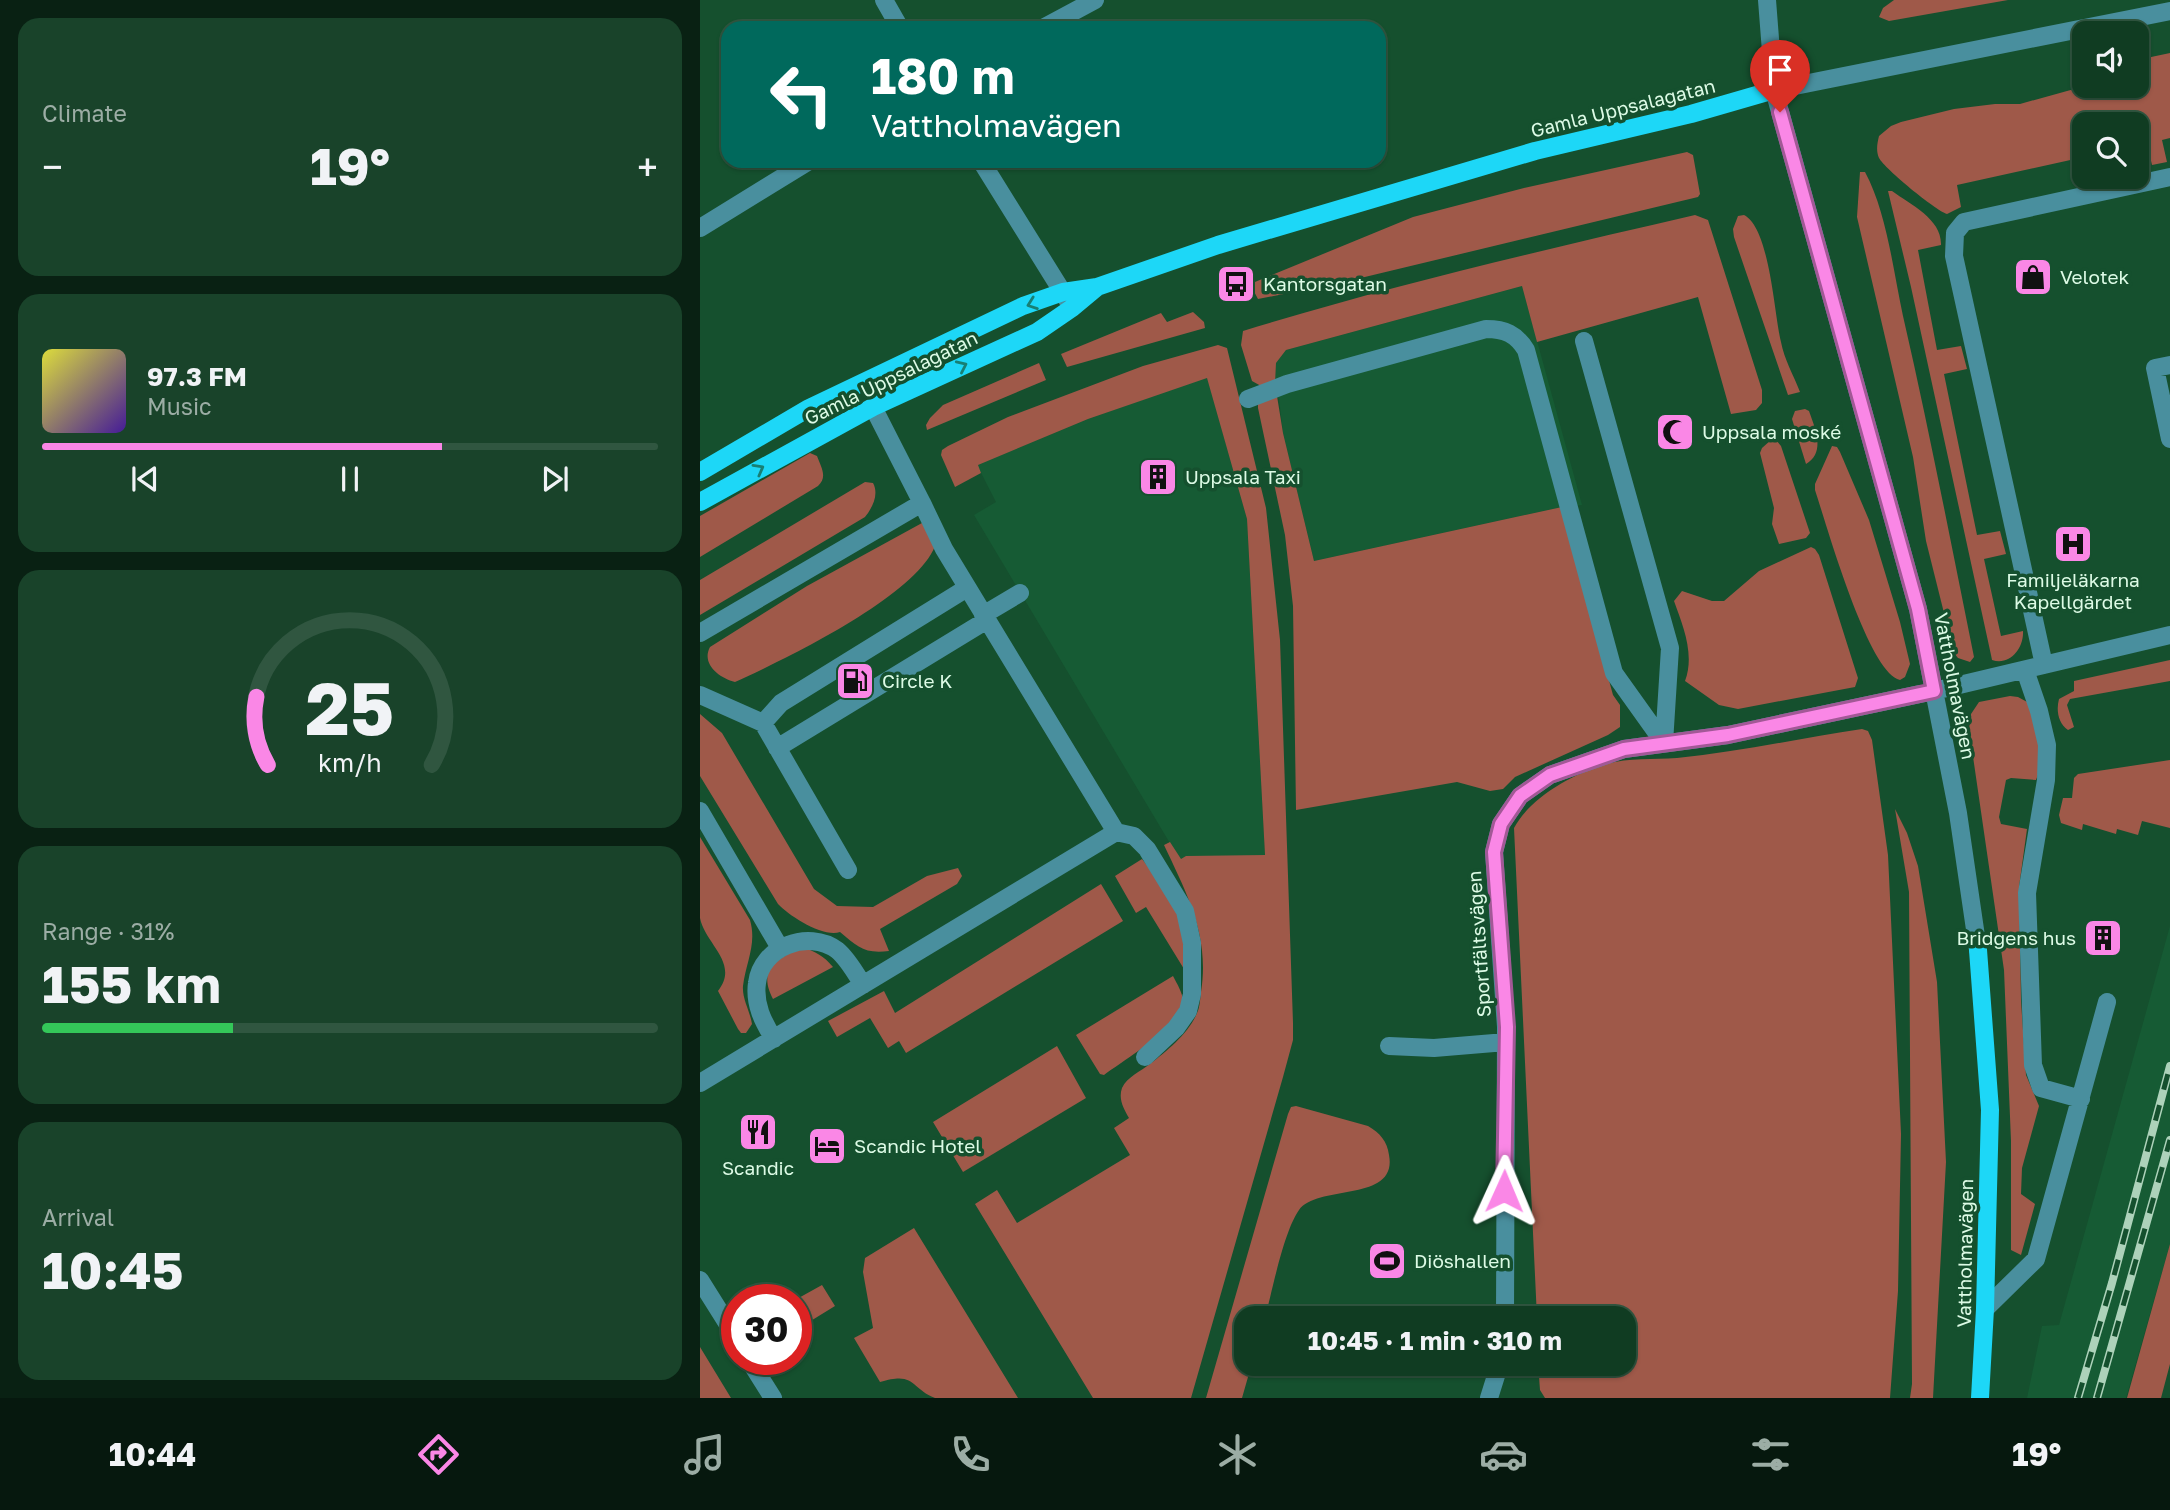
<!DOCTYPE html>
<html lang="en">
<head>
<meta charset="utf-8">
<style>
  :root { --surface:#103c22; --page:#19432a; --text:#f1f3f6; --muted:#9cada5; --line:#305640; --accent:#fa87e6 }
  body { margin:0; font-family:"Golos Text",sans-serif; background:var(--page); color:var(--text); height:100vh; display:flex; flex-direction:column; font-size:26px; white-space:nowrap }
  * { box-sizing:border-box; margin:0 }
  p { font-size:23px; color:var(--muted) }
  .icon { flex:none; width:38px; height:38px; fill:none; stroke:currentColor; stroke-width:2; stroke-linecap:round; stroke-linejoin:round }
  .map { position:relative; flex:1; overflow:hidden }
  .drawer { display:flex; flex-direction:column; gap:18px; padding:18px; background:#092113; width:700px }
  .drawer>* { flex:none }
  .guide { position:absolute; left:21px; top:21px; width:665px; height:147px; border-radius:21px; box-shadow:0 2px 5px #0004,0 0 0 2px var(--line); background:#00695c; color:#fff; overflow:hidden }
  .controls { position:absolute; left:1372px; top:21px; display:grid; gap:14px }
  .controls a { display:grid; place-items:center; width:77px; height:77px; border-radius:14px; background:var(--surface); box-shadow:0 2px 5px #0004,0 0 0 2px var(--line); font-size:35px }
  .speed { position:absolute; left:21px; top:1284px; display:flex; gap:14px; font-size:35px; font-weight:700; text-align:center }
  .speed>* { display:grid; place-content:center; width:91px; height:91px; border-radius:50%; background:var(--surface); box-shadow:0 2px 5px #0004,0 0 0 2px var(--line); line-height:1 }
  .speed .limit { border:10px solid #d22; background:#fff; color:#111 }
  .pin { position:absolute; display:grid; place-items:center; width:60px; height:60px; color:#fff; margin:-72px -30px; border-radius:50% 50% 50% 0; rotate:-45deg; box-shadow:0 0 7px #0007 }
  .pin .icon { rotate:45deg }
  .me { position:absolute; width:77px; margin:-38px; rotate:1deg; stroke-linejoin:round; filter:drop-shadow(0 0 5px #0008) }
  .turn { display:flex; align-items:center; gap:24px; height:147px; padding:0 35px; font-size:32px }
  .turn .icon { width:91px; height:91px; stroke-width:2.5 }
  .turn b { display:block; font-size:49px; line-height:60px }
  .big { font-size:52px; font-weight:700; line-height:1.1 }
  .drawer .card { flex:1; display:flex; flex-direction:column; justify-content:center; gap:10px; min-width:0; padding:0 24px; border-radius:21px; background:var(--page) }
  .drawer .dial { align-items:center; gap:0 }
  .dial svg { height:182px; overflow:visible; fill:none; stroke:var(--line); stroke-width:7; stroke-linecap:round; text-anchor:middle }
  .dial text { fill:var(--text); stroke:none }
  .song { display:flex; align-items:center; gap:21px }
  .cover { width:84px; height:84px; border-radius:10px; background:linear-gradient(135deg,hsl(60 70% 55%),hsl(260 70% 35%)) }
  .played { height:7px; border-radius:4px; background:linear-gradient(90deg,var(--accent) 65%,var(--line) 65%) }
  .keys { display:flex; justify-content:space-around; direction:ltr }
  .heat { display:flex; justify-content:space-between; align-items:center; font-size:38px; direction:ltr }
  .charge { height:10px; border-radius:5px; background:linear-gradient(90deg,#34c759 31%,var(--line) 0) }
  .trip { position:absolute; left:534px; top:1306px; width:402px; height:70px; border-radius:21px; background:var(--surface); box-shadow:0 2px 5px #0004,0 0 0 2px var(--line); font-weight:700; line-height:70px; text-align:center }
  .menu { display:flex; height:112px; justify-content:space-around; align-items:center; background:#06180e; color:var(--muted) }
  .menu .icon { width:49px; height:49px }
  .menu .on { color:var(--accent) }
  .menu b { font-size:32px; color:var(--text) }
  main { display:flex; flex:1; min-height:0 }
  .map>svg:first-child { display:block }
  .built { fill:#165b34 }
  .green { fill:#9f5949 }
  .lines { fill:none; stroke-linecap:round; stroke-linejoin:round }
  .minor { stroke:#498f9e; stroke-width:18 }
  .major { stroke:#1dd7f7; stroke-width:18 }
  .rail-casing { stroke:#add2ba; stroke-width:8 }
  .rail { stroke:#15502e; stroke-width:5; stroke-dasharray:16; stroke-linecap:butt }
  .oneway { stroke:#187f74 }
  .route-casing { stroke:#a25896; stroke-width:18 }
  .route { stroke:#fa87e6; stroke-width:12 }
  .labels { text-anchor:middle; stroke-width:7; stroke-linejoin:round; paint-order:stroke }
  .street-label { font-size:19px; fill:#ddfbe6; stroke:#15502e }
  .poi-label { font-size:19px; fill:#ddfbe6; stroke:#15502e; text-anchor:start }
</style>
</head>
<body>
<main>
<section class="drawer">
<div class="card"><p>Climate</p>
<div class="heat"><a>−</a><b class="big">19°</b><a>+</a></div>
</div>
<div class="card">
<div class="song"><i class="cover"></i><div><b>97.3 FM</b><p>Music</p></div></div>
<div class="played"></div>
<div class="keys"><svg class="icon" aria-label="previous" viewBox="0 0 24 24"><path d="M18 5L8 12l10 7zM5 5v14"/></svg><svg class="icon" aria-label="pause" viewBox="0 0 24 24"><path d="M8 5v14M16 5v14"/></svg><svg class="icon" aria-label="next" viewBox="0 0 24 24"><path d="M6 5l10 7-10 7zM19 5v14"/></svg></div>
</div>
<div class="card dial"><svg viewBox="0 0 100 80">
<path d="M14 69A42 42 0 1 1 86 69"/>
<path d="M14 69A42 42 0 0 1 9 39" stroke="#fa87e6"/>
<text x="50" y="56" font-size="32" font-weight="700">25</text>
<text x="50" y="72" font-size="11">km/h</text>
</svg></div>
<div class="card"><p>Range · 31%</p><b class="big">155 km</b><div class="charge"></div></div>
<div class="card"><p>Arrival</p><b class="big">10:45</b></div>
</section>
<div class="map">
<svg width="1470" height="1398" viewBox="0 0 1470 1398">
  <rect width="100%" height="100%" fill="#15502e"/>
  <path class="built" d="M822,286L882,505L862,507L614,561L583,433L579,399L574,395L576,363L586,350Z
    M507,377L547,519L565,855L480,860L274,515L296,502L277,465L388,419Z
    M1470,926V1244L1426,1398H1327L1342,1326L1359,1325Z"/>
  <path class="green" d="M1194,0H1308L1189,21L1179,17L1183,8Z
    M1470,53V138L1462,140L1467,162L1452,165L1447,144L1437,146V124H1384V157L1257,185L1261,207L1247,214C1235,210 1185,169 1179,158C1176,151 1177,144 1179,136L1191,126L1201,122L1254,109L1295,104H1320L1385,86H1437V60Z
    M987,152L993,155L1000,194L998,197L644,282L558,299L550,284L713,217L824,188Z
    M1160,172H1165C1187,213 1193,270 1203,316C1229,429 1251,543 1274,657L1270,662L1258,658L1254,653L1226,541L1213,457L1157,217Z
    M1188,191H1192C1211,205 1242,219 1241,245L1218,250L1237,350L1261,346L1267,369L1244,374L1277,535L1300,531L1306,554L1284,559L1301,636L1323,631C1324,648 1310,666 1292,660L1291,655L1211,287Z
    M995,215L1008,220L1062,390V403L1056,410L1031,414L998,297L837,342L822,286L586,350L576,363L575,384L561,386L552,381L541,345L543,331C692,285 844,250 995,215Z
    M1044,215C1070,228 1074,314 1081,342C1084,359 1094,376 1100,392L1088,395L1034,237L1033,229L1038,216Z
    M493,312L504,322L505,328L367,367L361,354L461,313L467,322Z
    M518,345L527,348L566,508L580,640L593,1023V1040L583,1077L491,1398H393L275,1204L297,1190L317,1223L430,1155L414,1128L429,1118C424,1109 418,1099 422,1088C427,1077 441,1071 450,1064C467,1051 489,1033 497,1013C500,1007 500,999 501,992C510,936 487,894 464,845L470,842L481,859L486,856L565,855L547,519L507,378L388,419L278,465L281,473L255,487L241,455L242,450L248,446L308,417L443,366Z
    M339,363L346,380L227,430L226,425L230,418L243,405Z
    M577,396L583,433L614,561L862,507L913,695L920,705V727L908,735L815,777L803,789L790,791L757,782L596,810L593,606L585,535L558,408V402Z
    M1105,409L1109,411C1115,428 1126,452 1106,464L1092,419L1095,411Z
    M1071,440H1076L1081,446L1110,533L1106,538L1079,544L1072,524L1074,508L1060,453L1062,448Z
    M1132,446L1137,447L1140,452L1169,520L1200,622L1210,664L1205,677L1200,680C1168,673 1126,523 1115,490V484Z
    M110,453L117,456C121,467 128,477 118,486L0,557V516Z
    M165,482L173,483C179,494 173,507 165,517L0,615V580Z
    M222,523L235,546C216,596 84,660 35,682C19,678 1,664 10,647L107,586Z
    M1111,547L1115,549L1119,555L1156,672L1158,678L1155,687L1038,709L1019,705L985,681C995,654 983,626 974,601L982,591L1012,601H1024L1059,571Z
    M1470,660V681L1370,699L1367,705L1374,727L1368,730C1358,723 1356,710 1359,699L1374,691V681Z
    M1310,696L1318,697L1329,703C1336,728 1347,755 1336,780L1311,778L1306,780L1299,817L1301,824L1327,829L1319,887L1321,1001L1326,1075L1339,1106L1322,1168L1321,1194L1335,1204L1321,1255L1311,1250V1141L1304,970L1269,729L1271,714L1279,702Z
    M0,714L22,733L114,889L137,906L173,907L227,876L258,868L262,876L257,884L180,929L189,951C164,954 158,947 140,932C124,938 89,916 78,904L0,776Z
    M1162,729L1168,731L1172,740L1188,855L1201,1134L1198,1291L1190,1398H845L840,1390L838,1363H924V1318H837L814,828C830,798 871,775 903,765C927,757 952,760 977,758C1039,752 1101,738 1162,729Z
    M1470,760V828L1442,821L1438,835L1417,829L1416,834L1383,824L1382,830L1361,823L1359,815L1363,798H1372L1374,778L1378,774Z
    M1195,809L1207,833L1218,866L1237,982L1246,1162L1233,1398H1210L1212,1384L1209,892Z
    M0,837L50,920C57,944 46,962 43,986C42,999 50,1011 52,1024L46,1033H41L38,1029L18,991C40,963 5,944 0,918C0,897 0,859 0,837Z
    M442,859C460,882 480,906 484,936C486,947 484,959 484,969L446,907L436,913L415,876Z
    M401,884L423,921L206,1053L199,1041L188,1048L170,1018L137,1037L128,1021L184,991L195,1013Z
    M101,947C115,951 124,956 133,967L73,999C57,968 77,960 101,947Z
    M473,976C477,984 483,993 483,1002C480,1027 424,1060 404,1075L400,1074L376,1035Z
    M357,1046L386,1098L263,1172L233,1122Z
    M596,1106L668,1126C680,1133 687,1141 689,1155C698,1203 618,1184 599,1210C584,1231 572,1291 565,1318H546V1363H552L542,1398H506L588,1114L591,1107Z
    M214,1228L318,1398C302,1398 246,1398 235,1398C210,1388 216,1371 180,1382L154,1338L173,1328L163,1272L165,1258Z
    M1470,1244V1364L1461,1398H1427Z
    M122,1285L135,1306L96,1330L95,1300Z
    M0,1347L31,1398H0Z"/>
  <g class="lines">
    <path class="minor" d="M184,0L200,28
      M1067,0L1074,90L1218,609L1258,813L1278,950
      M343,28L395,0
      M1074,90L1470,11
      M281,161L370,304
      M0,228L109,161
      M884,341L970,648L964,743
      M1470,365L1455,368L1470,439
      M548,399L587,384L786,329C805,329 816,334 826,350L914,673L964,743
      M222,503L244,549L416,832
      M283,615L320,593
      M0,633L222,503L173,407
      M1344,665L1254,256L1255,233L1264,222L1470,177
      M1325,670L1339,711L1347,745L1346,780L1327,893L1333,1065L1341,1088L1381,1099
      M0,695L63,723L148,870
      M63,723L81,703L267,588
      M77,748L287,620
      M0,811L80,948
      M74,1039C63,1022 54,1004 57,983C61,947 108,929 137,950C148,959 156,974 163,985
      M689,1046L734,1048L806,1042
      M0,1083L416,832L434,836L447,849L485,911L492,943V994L488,1011L476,1028L445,1057
      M0,1280L37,1339
      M1285,1309L1336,1259L1407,1002
      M805,1318L806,1027L794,852L801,824L820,796L850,775L924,749L1028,735L1234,691L1470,635
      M49,1360L73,1398
      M789,1398L800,1363"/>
    <path class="major" d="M0,472L109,408L323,306L363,292L397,287L518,245L835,151L991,114L1074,90
      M0,502L173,407L337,332L372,308L396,288
      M1278,950L1290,1110L1285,1309L1280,1398"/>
    <defs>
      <path id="rail" d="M1378,1398L1412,1283L1470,1066
        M1397,1398L1470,1140"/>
    </defs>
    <use href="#rail" class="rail-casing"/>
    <use href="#rail" class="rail"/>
  </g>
  <defs><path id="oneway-chevron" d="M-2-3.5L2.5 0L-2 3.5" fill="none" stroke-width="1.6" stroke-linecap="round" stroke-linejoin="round" transform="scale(1.75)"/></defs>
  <g class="oneway">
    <use href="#oneway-chevron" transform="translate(332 304) rotate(160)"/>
    <use href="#oneway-chevron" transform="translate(262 366) rotate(-25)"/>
    <use href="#oneway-chevron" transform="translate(59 469) rotate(-29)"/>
  </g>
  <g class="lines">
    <defs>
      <path id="route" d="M804,1191L807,1027L794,852L801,824L820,796L850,775L924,749L1028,735L1234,691L1218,609L1080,112"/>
    </defs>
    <use href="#route" class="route-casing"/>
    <use href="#route" class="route"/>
  </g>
  <defs>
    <symbol id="shop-square" viewBox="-11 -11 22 22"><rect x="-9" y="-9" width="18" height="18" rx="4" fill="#fa87e6" stroke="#15502e"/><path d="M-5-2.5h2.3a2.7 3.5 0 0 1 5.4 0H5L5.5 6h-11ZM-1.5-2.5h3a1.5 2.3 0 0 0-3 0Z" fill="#111"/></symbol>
    <symbol id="bus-square" viewBox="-11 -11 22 22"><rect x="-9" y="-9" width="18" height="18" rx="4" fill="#fa87e6" stroke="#15502e"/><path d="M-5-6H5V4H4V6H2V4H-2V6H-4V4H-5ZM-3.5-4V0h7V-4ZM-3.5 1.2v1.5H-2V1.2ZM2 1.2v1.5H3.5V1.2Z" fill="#111"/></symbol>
    <symbol id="mosque-square" viewBox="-11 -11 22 22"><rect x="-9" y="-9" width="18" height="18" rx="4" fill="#fa87e6" stroke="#15502e"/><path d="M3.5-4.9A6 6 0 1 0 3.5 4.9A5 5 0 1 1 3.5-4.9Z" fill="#111"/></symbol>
    <symbol id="building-square" viewBox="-11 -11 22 22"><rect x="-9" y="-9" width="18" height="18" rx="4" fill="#fa87e6" stroke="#15502e"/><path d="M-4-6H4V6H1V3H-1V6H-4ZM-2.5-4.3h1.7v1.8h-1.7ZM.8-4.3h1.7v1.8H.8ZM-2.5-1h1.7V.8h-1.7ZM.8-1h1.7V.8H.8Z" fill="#111"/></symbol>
    <symbol id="hospital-square" viewBox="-11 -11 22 22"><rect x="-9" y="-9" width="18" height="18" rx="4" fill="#fa87e6" stroke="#15502e"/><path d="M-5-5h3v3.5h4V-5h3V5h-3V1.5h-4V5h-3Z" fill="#111"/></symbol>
    <symbol id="fuel-square" viewBox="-11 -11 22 22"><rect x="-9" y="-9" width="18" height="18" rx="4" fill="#fa87e6" stroke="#15502e"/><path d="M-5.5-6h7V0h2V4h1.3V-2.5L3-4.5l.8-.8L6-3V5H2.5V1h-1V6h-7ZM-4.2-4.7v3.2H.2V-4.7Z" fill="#111"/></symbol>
    <symbol id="restaurant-square" viewBox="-11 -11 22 22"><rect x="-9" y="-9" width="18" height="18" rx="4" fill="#fa87e6" stroke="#15502e"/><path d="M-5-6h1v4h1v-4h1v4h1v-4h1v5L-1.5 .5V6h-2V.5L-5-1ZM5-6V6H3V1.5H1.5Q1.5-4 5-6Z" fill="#111"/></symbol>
    <symbol id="hotel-square" viewBox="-11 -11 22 22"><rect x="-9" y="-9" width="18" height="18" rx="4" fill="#fa87e6" stroke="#15502e"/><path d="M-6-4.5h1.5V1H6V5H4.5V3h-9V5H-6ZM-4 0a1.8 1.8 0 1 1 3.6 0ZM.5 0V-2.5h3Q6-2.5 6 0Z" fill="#111"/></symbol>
    <symbol id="stadium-square" viewBox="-11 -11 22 22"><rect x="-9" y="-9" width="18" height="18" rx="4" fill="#fa87e6" stroke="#15502e"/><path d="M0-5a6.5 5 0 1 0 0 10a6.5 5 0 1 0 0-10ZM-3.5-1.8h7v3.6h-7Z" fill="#111"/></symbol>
  </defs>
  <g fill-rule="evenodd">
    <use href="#shop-square" x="1311" y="255" width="44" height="44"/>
    <use href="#bus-square" x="514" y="262" width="44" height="44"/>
    <use href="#mosque-square" x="953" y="410" width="44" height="44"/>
    <use href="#building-square" x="436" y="455" width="44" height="44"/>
    <use href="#hospital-square" x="1351" y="522" width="44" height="44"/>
    <use href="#fuel-square" x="133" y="659" width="44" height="44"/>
    <use href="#building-square" x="1381" y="916" width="44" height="44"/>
    <use href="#restaurant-square" x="36" y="1110" width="44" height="44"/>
    <use href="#hotel-square" x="105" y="1124" width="44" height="44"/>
    <use href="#stadium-square" x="665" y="1239" width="44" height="44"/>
  </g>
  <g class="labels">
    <g class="street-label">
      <text transform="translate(923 108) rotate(-14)" y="7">Gamla Uppsalagatan</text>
      <text transform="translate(191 378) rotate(-26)" y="7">Gamla Uppsalagatan</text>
      <text transform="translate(1255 686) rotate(79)" y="7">Vattholmavägen</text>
      <text transform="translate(779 944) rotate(-94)" y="7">Sportfältsvägen</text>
      <text transform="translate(1265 1253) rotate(-89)" y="7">Vattholmavägen</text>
    </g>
    <g class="poi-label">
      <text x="1360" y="284">Velotek</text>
      <text x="563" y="291">Kantorsgatan</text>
      <text x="1002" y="439">Uppsala moské</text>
      <text x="485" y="484">Uppsala Taxi</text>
      <text x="1373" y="587" text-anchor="middle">Familjeläkarna<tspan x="1373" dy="22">Kapellgärdet</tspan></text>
      <text x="182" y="688">Circle K</text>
      <text x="1376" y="945" text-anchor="end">Bridgens hus</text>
      <text x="154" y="1153">Scandic Hotel</text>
      <text x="58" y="1175" text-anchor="middle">Scandic</text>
      <text x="714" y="1268">Diöshallen</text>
    </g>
  </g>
</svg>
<div class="controls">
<a><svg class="icon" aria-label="sound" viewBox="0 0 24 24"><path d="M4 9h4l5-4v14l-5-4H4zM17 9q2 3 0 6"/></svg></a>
<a><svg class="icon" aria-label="search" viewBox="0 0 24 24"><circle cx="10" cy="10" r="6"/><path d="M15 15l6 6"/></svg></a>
</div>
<div class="speed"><div class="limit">30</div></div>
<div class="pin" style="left:1080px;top:112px;background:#d93025"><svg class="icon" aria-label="arrive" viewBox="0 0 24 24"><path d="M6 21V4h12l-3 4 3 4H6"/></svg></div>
<svg class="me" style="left:804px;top:1191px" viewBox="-20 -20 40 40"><path d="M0-17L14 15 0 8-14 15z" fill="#fa87e6" stroke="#fff" stroke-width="4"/></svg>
<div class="trip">10:45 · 1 min · 310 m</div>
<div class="guide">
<div class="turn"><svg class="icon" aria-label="left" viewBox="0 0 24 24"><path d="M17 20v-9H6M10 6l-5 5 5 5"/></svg><div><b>180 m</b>Vattholmavägen</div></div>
</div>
</div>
</main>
<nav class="menu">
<b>10:44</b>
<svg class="icon on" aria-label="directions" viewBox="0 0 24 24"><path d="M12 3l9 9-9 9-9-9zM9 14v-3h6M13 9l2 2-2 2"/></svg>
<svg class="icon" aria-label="music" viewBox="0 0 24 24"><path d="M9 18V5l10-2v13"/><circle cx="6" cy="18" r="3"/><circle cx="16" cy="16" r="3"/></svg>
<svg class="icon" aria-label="phone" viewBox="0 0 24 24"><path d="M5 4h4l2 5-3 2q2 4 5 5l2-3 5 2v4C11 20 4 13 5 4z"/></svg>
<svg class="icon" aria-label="climate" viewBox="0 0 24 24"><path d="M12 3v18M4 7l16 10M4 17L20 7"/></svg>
<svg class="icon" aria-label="car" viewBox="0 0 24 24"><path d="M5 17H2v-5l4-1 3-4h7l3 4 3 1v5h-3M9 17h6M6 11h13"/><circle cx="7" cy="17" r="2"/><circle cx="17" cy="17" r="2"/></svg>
<svg class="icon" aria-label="filters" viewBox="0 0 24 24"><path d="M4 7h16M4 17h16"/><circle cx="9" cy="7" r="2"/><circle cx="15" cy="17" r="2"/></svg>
<b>19°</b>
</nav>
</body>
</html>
